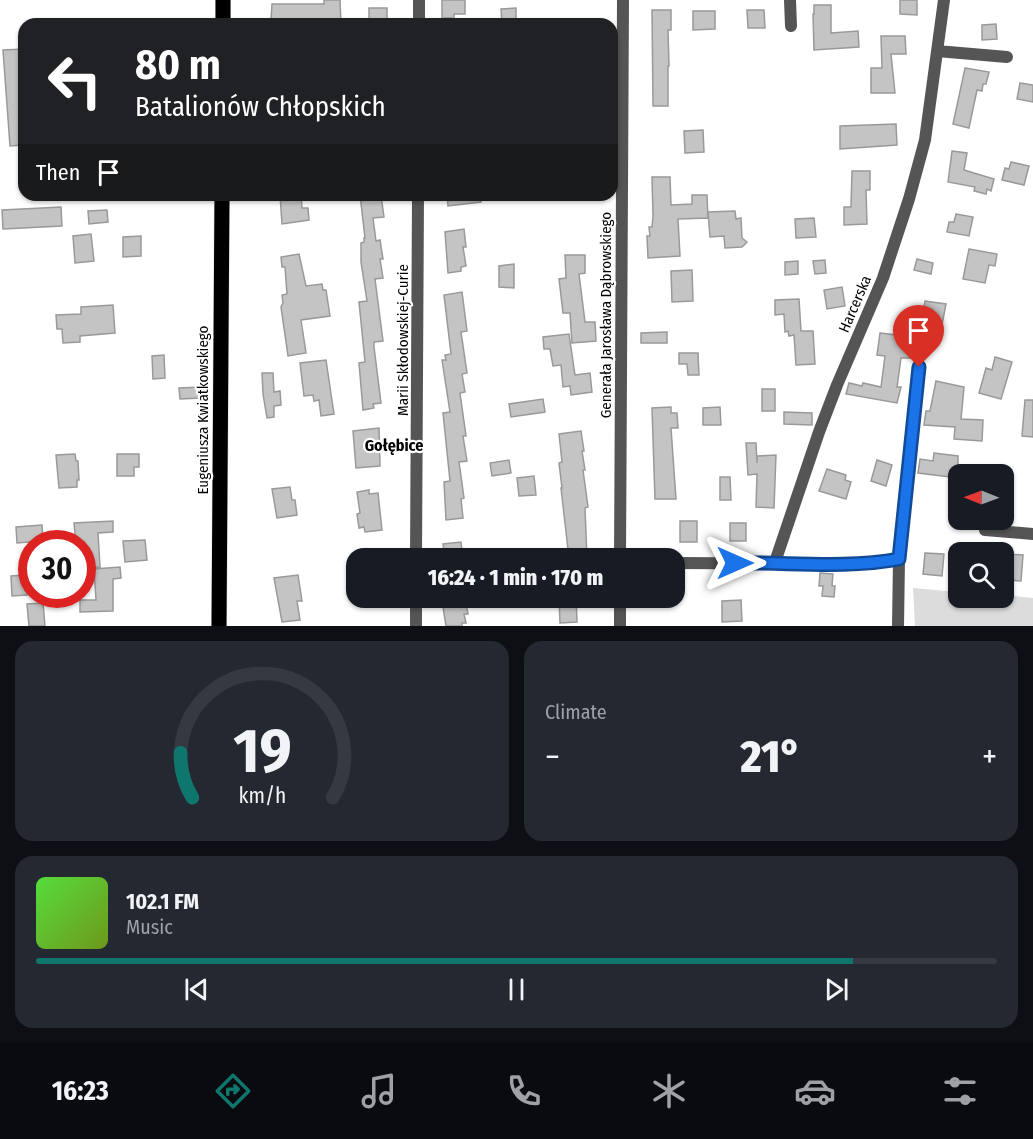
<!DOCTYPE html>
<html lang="en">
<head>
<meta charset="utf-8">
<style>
  :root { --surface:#171b24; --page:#242831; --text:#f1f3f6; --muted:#9ea1a6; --line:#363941; --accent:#0f766e }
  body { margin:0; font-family:"Fira Sans Condensed",sans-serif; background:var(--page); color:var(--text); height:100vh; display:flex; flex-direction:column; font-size:22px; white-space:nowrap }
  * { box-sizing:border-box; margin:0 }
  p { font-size:20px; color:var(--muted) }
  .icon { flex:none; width:33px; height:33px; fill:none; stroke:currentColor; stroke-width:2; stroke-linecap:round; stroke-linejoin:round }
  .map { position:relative; height:626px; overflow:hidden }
  .side { display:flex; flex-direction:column; gap:15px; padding:15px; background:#0d0f14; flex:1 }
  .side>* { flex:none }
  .banner { position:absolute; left:18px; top:18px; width:600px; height:183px; border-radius:18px; box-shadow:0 2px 4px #0004; background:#202124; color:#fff; overflow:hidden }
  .needle { width:39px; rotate:271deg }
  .buttons { position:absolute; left:948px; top:464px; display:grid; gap:12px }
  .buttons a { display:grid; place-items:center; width:66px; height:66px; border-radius:12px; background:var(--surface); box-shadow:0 2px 4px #0004; font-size:30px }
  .speed { position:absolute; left:18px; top:530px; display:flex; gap:12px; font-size:30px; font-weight:700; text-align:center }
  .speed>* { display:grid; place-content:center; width:78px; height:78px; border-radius:50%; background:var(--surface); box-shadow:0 2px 4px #0004; line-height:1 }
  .speed .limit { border:9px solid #d22; background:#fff; color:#111 }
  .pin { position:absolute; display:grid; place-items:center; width:51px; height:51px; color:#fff; margin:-62px -26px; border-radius:50% 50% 50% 0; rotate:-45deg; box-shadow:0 0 6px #0007 }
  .pin .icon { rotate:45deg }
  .me { position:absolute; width:66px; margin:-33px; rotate:90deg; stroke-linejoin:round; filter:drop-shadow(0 0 4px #0008) }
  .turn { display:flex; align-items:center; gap:21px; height:126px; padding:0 18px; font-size:27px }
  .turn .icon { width:78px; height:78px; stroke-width:2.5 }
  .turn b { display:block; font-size:42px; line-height:51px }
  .then { display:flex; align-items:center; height:57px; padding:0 18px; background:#0003; gap:12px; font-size:22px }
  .big { font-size:45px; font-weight:800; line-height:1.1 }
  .side .widget { flex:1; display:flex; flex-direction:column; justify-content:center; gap:9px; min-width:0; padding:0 21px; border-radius:18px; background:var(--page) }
  .side .dial { align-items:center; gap:0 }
  .dial svg { height:156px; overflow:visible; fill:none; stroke:var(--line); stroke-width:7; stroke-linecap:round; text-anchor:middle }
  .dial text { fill:var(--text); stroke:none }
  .song { display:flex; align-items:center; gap:18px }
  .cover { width:72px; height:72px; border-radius:9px; background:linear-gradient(135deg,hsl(110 70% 55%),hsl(80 70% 35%)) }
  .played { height:6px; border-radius:3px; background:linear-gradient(90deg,var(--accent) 85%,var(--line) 85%) }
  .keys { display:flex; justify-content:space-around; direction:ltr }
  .heat { display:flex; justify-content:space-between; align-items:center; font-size:33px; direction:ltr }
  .side .tiles { flex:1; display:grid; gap:15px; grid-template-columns:1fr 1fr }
  .widget:last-child { grid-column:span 2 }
  .trip { position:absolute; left:346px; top:548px; width:339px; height:60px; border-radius:18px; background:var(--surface); box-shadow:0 2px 4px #0004; font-weight:800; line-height:60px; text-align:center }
  .menu { display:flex; height:96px; justify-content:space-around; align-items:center; background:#090b0e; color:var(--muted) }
  .menu .icon { width:42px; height:42px }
  .menu .current { color:var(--accent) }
  .menu b { font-size:27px; color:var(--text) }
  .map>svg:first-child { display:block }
  .green { fill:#dcdcdc }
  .building { fill:#c4c4c4; stroke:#999; stroke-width:1.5 }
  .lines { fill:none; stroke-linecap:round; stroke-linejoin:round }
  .primary-casing { stroke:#dbdbdb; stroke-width:16 }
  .minor { stroke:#555; stroke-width:12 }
  .primary { stroke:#000; stroke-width:15 }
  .route-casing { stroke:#114b97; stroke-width:15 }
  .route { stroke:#1a73e8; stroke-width:10 }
  .labels { text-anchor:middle; stroke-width:4.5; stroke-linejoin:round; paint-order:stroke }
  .street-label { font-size:15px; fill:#000; stroke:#fff }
  .neighbourhood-label { font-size:16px; font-weight:bold; fill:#000; stroke:#fff }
</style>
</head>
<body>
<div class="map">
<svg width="1033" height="626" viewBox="0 0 1033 626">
  <rect width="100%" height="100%" fill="#fff"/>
  <path class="green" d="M913,588L958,592V597H1004V595L1033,598V626H915Z"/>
  <path class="building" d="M324,0H340L341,24H274V19H271L272,4H324Z
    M442,0H465V14H454V18H442Z
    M900,0H917V15L900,14Z
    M814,5H831V33L858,31L859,47L814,50L813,14H814Z
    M369,8H387V24H369Z
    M516,8V24H502L501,9Z
    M652,10H671V30H668L669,66H668V106H653Z
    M747,10H764L765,28H748Z
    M693,11H715V29L693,30Z
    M996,24L997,39L982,40V25Z
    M881,36H905L906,54H891L895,93H871V68H882Z
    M24,49V145L10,146L3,50Z
    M965,68L989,72L986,84H983L982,91L977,90L969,128L953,124Z
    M1020,83L1033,85V102L1017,99Z
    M896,124L897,145L840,149V126Z
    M703,130L704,152L685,153L684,131Z
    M952,151L967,153L964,170L994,179L991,191L987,189L986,194L974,191L975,187L948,182Z
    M1011,162L1029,166L1024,185L1002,180L1005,168L1009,169Z
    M852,171H870V190H866L867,224L844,225V207H851Z
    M652,177H670L671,205L692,204V195H707L708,218L678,219L680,256L648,258L647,236H650L649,227H652L653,216Z
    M280,195H301L302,208H308L309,220L282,224Z
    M360,195H381L384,217L373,218L376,241L380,240L383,259H380L383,278L375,279L383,341L374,342V347L381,403L373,404L374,408L363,410L359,363L365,362L359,302L367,301L361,262V243L364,242V238H365Z
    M447,195H480L481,202L448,206Z
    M61,207L62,226L3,229L2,210Z
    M107,210L108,222L89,224L88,211Z
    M735,211L736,219L741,218L742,238L747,242L742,247L725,248L724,236L710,237L708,212Z
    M956,214L973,217L969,236L947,232L949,222H954Z
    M814,218L816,237L796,238L795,219Z
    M464,229L466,247H463L466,266L461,267V271L448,273L445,232Z
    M91,234L94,261L75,263L73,236Z
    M141,236V256L123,257V237Z
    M969,249L997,254L995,266L989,265L985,283L963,279Z
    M299,254L306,286L322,284L323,290H326L330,316L301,320L306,353L288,356L281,307L283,303L282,295L287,294L285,267H282L281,257Z
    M565,255H585V273L579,274L585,322H595L596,341L572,343L570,313H563L559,279L566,278Z
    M917,259L933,263L931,274L914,270Z
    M825,260L826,273L815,274L813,261Z
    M798,261V274L785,275V262Z
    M514,264V288L499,287V266Z
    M692,270L693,301L672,302L671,271Z
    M842,287L845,306L827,309L824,290Z
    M462,292L467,331L461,332L467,373L462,374L465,392L460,393L466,436H463L467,461L459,462L464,498L461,499L463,518L446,520L444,482L450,481L443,413L450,412L442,360H446L445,355L451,354L444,295Z
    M799,299L801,331H813L815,364L796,365L794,335L789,336L788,331L785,332L784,314L775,315V300Z
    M925,301L946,304L941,330L921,327Z
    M113,305L115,333L80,336V342L63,343L62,329H57L56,315L81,314V307Z
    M667,332V343H641V333Z
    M880,333L914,337V358H901L897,387H901L897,403L846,394L849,383L862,386L863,383L881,387L885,356L877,355Z
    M569,334L575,375L590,373L592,392L571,395L570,386L563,387L561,365L553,366L550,349H544L543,337Z
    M679,353H698L699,375H688L687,364H679Z
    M164,355L165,378L153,379L152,356Z
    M995,357L1012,362L1001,399L979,393L986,368L992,370Z
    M326,360L334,414L321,416L319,400L314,401L313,395L304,396L300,363Z
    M262,373H273L274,392L280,391L281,405L274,406V417L267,418L263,394Z
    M936,381L964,387L961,419L983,420L982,441L954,439L955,427L924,425L926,411H930Z
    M201,387V398L180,399L179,388Z
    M762,389H775V411H762Z
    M543,399L545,412L511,417L509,404Z
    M1025,400H1033V437L1022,436Z
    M671,407V413H677L678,428H671L676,499H655L652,408Z
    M720,407L721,425H703V408Z
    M784,412L812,413V425L784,424Z
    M379,428L380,466L356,468L353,431Z
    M581,431L584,451H582L585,470H583L588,507L585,508L587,558H569L561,488H562L559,463L562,462L559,434Z
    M746,443H756L757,463V456L776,455L774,508L756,507L757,474L748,475Z
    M934,453L958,456V478L918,473L920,459L933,461Z
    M75,454L76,461H78L79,480H77V487L59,488L56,455Z
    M117,454H139V467H134V476H117Z
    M509,460L511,473L492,476L490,463Z
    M877,460L892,465L886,486L871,481Z
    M827,469L846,475L845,480L851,482L846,499L819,491Z
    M534,476L536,495L519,496L517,478Z
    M720,477H730L731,500H720Z
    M290,487L292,500H295L297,515L277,518L272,489Z
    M369,490V494L378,493L382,530L365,532L364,527L359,528L357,514L360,513L357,492Z
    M113,521V532L98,533L100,567L82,568V543H76L74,523Z
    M680,521H697V542H680Z
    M730,523H746V541H730Z
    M42,525L43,541L17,543L16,527Z
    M145,540L147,560L125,562L123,541Z
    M461,542L463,558H445L443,544Z
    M925,553L944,554L942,576L923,574Z
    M1007,554L1023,555L1021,581L1004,580V564H1006Z
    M120,567L121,578L113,579V611L80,612V600H96L94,569Z
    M820,573L833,574L832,586H835L834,597L822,596L823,586H819Z
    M25,575L27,595L12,596L11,576Z
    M298,575L302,601H297L300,620L282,622L274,578Z
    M576,597L577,622L560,623L559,598Z
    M465,598L468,614H464L466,623H462V626H446L443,607H449L448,603L454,602V600Z
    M741,600L742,621L722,622V601Z
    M43,603L45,626H29L27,604Z"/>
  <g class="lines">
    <defs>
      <path id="primary" d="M223,24V0
        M219,626L222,195"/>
    </defs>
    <use href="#primary" class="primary-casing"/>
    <path class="minor" d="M790,0L791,26
      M419,24V0
      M937,51L1007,57
      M985,530L1033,534
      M416,558L418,195
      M620,558L623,0
      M775,562L819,432L837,385L883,278L909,199L925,140L944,0
      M675,563L847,564H871L899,559
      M416,626V597
      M620,626V597
      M898,626L899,559L919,367"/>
    <use href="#primary" class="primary"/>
  </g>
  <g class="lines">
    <defs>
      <path id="route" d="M735,563C789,562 845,569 899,559L919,367"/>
    </defs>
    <use href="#route" class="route-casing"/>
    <use href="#route" class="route"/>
  </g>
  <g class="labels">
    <g class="street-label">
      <text transform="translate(855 304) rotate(-67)" y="5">Harcerska</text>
      <text transform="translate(606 315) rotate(-90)" y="5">Generała Jarosława Dąbrowskiego</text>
      <text transform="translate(403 340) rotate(-90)" y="5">Marii Skłodowskiej-Curie</text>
      <text transform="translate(203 410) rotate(-90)" y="5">Eugeniusza Kwiatkowskiego</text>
    </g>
    <g class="neighbourhood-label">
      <text x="394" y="451">Gołębice</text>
    </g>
  </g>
</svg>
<div class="buttons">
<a><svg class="needle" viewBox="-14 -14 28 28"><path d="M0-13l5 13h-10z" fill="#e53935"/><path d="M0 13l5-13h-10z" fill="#9ea1a6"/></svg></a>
<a><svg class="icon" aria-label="search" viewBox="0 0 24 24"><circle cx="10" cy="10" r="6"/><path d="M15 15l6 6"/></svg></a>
</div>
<div class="speed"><div class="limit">30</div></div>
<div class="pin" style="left:919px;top:367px;background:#d93025"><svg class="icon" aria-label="arrive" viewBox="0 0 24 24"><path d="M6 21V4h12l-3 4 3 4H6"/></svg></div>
<svg class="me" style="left:735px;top:563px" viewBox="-20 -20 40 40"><path d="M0-17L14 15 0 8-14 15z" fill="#1a73e8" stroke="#fff" stroke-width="4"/></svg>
<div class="trip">16:24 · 1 min · 170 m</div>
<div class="banner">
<div class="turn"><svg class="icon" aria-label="left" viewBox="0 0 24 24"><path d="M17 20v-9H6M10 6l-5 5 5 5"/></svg><div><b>80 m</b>Batalionów Chłopskich</div></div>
<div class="then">Then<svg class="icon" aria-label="arrive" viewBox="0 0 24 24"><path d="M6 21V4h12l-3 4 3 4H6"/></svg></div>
</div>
</div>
<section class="side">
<div class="tiles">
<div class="widget dial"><svg viewBox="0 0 100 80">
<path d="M14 69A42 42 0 1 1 86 69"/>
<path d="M14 69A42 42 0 0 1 8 46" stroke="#0f766e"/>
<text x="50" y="56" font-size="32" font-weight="700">19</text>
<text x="50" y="72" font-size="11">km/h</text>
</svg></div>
<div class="widget"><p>Climate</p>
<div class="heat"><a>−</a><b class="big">21°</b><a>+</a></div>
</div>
<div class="widget">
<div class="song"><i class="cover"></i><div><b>102.1 FM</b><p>Music</p></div></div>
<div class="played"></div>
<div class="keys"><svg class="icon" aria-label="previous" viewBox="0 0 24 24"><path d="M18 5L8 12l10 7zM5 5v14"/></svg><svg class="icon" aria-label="pause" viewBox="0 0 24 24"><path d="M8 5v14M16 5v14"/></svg><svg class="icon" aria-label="next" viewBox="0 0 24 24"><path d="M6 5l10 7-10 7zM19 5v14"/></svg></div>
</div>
</div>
</section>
<nav class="menu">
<b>16:23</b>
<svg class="icon current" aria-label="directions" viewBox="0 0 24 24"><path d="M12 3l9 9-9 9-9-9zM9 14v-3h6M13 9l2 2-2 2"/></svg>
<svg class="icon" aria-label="music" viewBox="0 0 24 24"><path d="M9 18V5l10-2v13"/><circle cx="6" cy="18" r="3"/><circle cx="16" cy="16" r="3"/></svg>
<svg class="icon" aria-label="phone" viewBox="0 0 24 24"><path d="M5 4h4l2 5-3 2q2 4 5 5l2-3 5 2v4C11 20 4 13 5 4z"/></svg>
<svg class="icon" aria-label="climate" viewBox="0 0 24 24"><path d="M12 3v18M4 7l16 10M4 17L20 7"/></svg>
<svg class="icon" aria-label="car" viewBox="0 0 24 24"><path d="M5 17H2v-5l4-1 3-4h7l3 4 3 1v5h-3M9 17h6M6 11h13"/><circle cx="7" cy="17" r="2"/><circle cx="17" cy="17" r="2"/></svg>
<svg class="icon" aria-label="filters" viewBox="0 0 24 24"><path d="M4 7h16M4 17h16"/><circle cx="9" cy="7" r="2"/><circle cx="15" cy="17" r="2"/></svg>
</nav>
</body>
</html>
